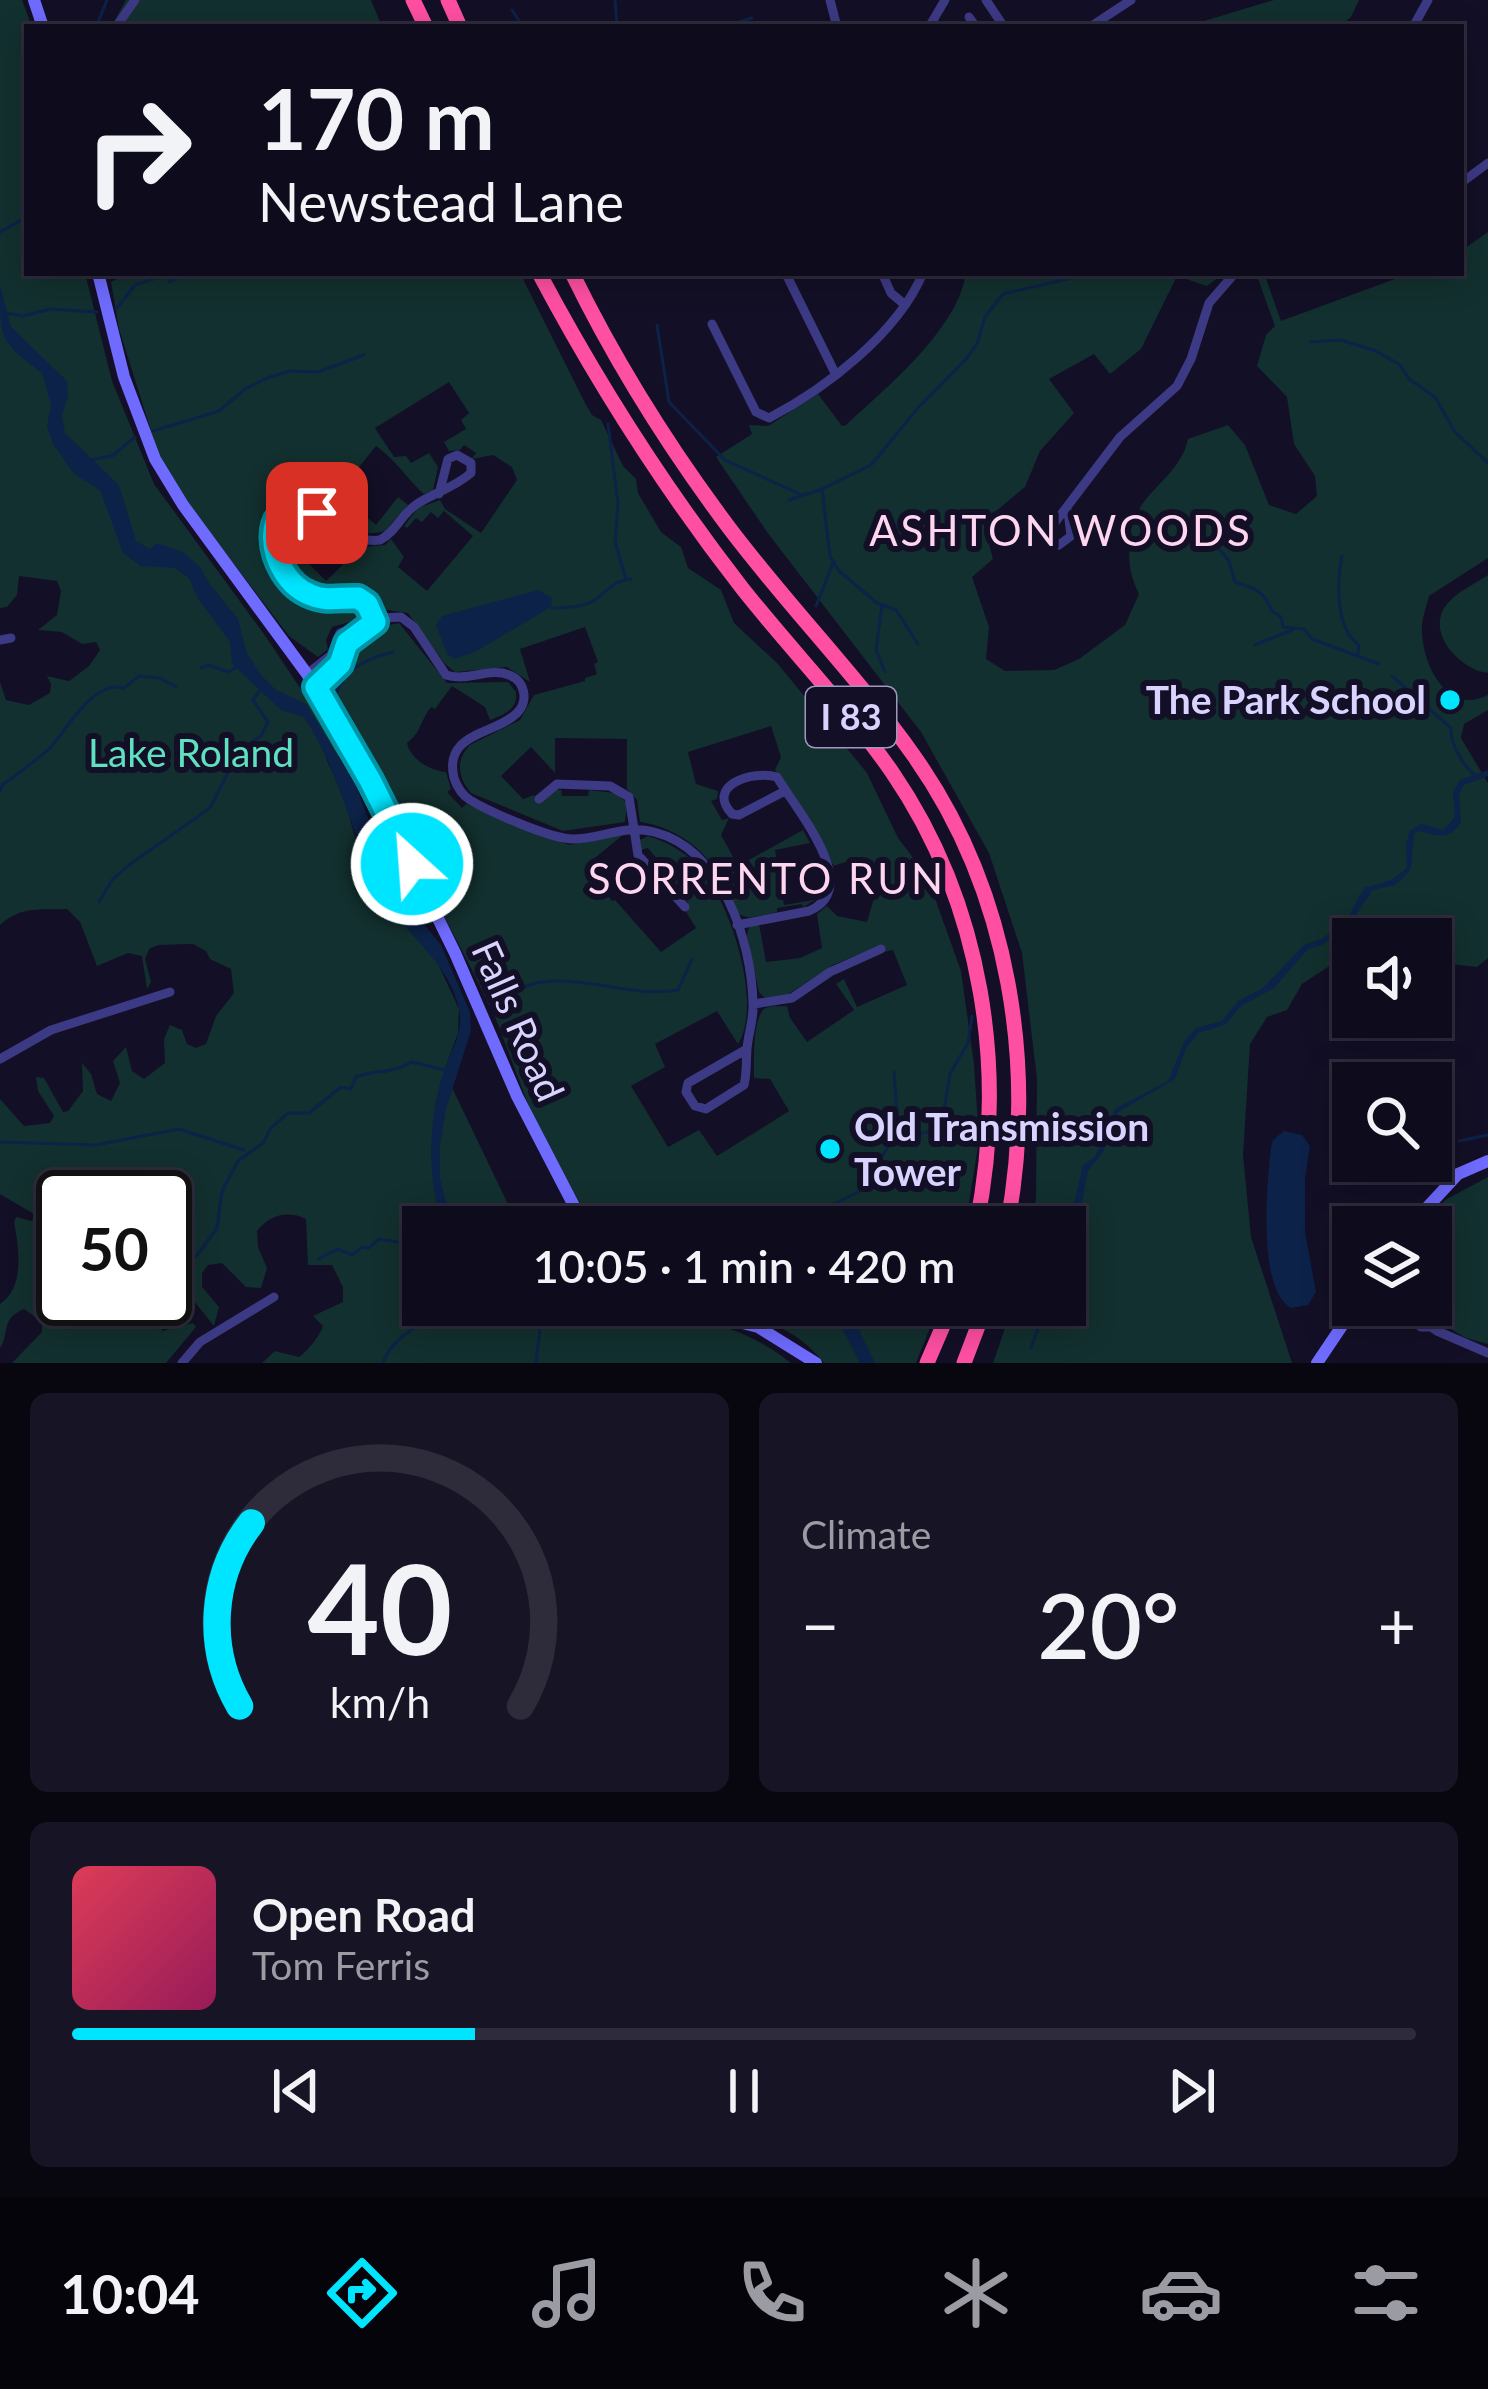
<!DOCTYPE html>
<html lang="en">
<head>
<meta charset="utf-8">
<style>
  :root { --surface:#0e0b1c; --page:#171425; --text:#f1f3f6; --muted:#9b9ba3; --line:#2e2b3b; --accent:#00e5ff }
  body { margin:0; font-family:Lato,sans-serif; background:var(--page); color:var(--text); height:100vh; display:flex; flex-direction:column; font-size:45px; white-space:nowrap }
  * { box-sizing:border-box; margin:0 }
  p { font-size:39px; color:var(--muted) }
  .icon { flex:none; width:66px; height:66px; fill:none; stroke:currentColor; stroke-width:2; stroke-linecap:round; stroke-linejoin:round }
  .map { position:relative; height:1363px; overflow:hidden }
  .sheet { display:flex; flex-direction:column; gap:30px; padding:30px; background:#08060f; flex:1 }
  .sheet>* { flex:none }
  .banner { position:absolute; left:24px; top:24px; width:1440px; height:252px; border-radius:0px; box-shadow:0 6px 30px #0003,0 0 0 3px var(--line); background:#0e0b1c; color:var(--text); overflow:hidden }
  .tools { position:absolute; left:1332px; top:918px; display:grid; gap:24px }
  .tools a { display:grid; place-items:center; width:120px; height:120px; border-radius:0px; background:var(--surface); box-shadow:0 6px 30px #0003,0 0 0 3px var(--line); font-size:60px }
  .speed { position:absolute; left:36px; top:1170px; display:flex; gap:24px; font-size:60px; font-weight:700; text-align:center }
  .speed>* { display:grid; place-content:center; width:156px; height:156px; border-radius:50%; background:var(--surface); box-shadow:0 6px 30px #0003,0 0 0 3px var(--line); line-height:1 }
  .speed .limit { border:6px solid #111; border-radius:18px; background:#fff; color:#111 }
  .pin { position:absolute; display:grid; place-items:center; width:102px; height:102px; color:#fff; margin:-51px; border-radius:24px; box-shadow:0 6px 18px #0006 }
  .me { position:absolute; width:132px; margin:-66px; rotate:334deg; stroke-linejoin:round; filter:drop-shadow(0 0 9px #0008) }
  .turn { display:flex; align-items:center; gap:42px; height:252px; padding:0 36px; font-size:54px }
  .turn .icon { width:156px; height:156px; stroke-width:2.5 }
  .turn b { display:block; font-size:84px; line-height:102px }
  .big { font-size:90px; font-weight:600; line-height:1.1 }
  .sheet .widget { flex:1; display:flex; flex-direction:column; justify-content:center; gap:18px; min-width:0; padding:0 42px; border-radius:18px; background:var(--page) }
  .sheet .dial { align-items:center; gap:0 }
  .dial svg { height:312px; overflow:visible; fill:none; stroke:var(--line); stroke-width:7; stroke-linecap:round; text-anchor:middle }
  .dial text { fill:var(--text); stroke:none }
  .song { display:flex; align-items:center; gap:36px }
  .cover { width:144px; height:144px; border-radius:18px; background:linear-gradient(135deg,hsl(350 70% 55%),hsl(330 70% 35%)) }
  .played { height:12px; border-radius:6px; background:linear-gradient(90deg,var(--accent) 30%,var(--line) 30%) }
  .keys { display:flex; justify-content:space-around; direction:ltr }
  .heat { display:flex; justify-content:space-between; align-items:center; font-size:66px; direction:ltr }
  .sheet .tiles { flex:1; display:grid; gap:30px; grid-template-columns:1fr 1fr }
  .widget:last-child { grid-column:span 2 }
  .trip { position:absolute; left:402px; top:1206px; width:684px; height:120px; border-radius:0px; background:var(--surface); box-shadow:0 6px 30px #0003,0 0 0 3px var(--line); font-weight:600; line-height:120px; text-align:center }
  .tab-bar { display:flex; height:192px; justify-content:space-around; align-items:center; background:#06040b; color:var(--muted) }
  .tab-bar .icon { width:84px; height:84px }
  .tab-bar .selected { color:var(--accent) }
  .tab-bar b { font-size:54px; color:var(--text) }
  .map>svg:first-child { display:block }
  .green { fill:#12302f; fill-rule:evenodd }
  .water { fill:#0c2248 }
  .lines { fill:none; stroke-linecap:round; stroke-linejoin:round }
  .stream { stroke:#0c2248; stroke-width:3 }
  .minor { stroke:#3d3a85; stroke-width:9 }
  .secondary { stroke:#6f6bff; stroke-width:12 }
  .motorway { stroke:#ff4fa3; stroke-width:15 }
  .route-casing { stroke:#0095a6; stroke-width:30 }
  .route { stroke:#00e5ff; stroke-width:21 }
  .poi-dot { fill:#00e5ff; stroke:#130f26; stroke-width:4.5 }
  .labels { text-anchor:middle; stroke-width:12; stroke-linejoin:round; paint-order:stroke }
  .shield { fill:#130f26; stroke:#9e99be; stroke-width:3 }
  .shield-label { font-size:36px; font-weight:bold; fill:#d9d4ff }
  .poi-label { font-size:39px; font-weight:bold; fill:#d9d4ff; stroke:#130f26; text-anchor:end }
  .park-label { font-size:39px; fill:#5fe0c0; stroke:#130f26 }
  .street-label { font-size:39px; fill:#d9d4ff; stroke:#130f26 }
  .neighbourhood-label { font-size:42px; letter-spacing:3px; fill:#ffd6f0; stroke:#130f26 }
</style>
</head>
<body>
<div class="map">
<svg width="1488" height="1363" viewBox="0 0 1488 1363">
  <rect width="100%" height="100%" fill="#130f26"/>
  <path class="green" d="M0,0H22L32,27H27V273H85L112,381L154,484L266,637L345,755L326,759L342,792L359,850L393,910L433,953L459,1009L458,1033L444,1071L519,1227H423V1305C536,1305 699,1288 791,1363H262L275,1351L299,1357C307,1352 321,1334 323,1326L313,1316L343,1302V1287L332,1265H308L306,1219C288,1210 269,1215 257,1231L258,1247L267,1268L261,1288L246,1287L222,1263L208,1265L202,1273V1287L219,1307L214,1326L190,1296L172,1302L162,1312V1331L193,1323L196,1327L166,1363H12L42,1332V1322L24,1309C0,1319 10,1333 0,1348V1304C25,1287 19,1249 14,1222L16,1217L31,1221L39,1217L0,1194V1099L24,1126L50,1123L54,1116L38,1091L36,1077L44,1078L63,1112L68,1111L83,1091L82,1063L91,1074L97,1094L111,1101L120,1083L113,1061L126,1047L132,1071L144,1079L165,1063L164,1039L170,1025L182,1030L187,1044L196,1048L206,1044L216,1016L234,993L231,969L210,959L206,951L193,944L158,945L149,949L145,959L151,982L147,989L142,956L128,953L97,966L80,922L67,909C40,910 20,906 0,925V682L6,700L29,705L50,693L51,684L47,676L69,681L89,666L100,650L96,642L82,644L62,632L38,630L57,615L61,591L57,581L19,576L17,595L7,607L0,608ZM63,1197H165V1299H63Z
    M126,0H371L382,27H111Z
    M1274,0H1359L1351,17L1339,27H1184Z
    M1488,232V558L1429,596C1427,605 1423,615 1422,625C1420,661 1446,717 1488,695V710L1464,724L1461,738L1488,783V958L1477,967L1431,962V939H1353V966L1337,961L1302,984L1287,1010L1267,1017L1250,1044L1243,1155L1251,1237L1292,1363H993L1013,1305H1065V1227H1030L1036,1199L1037,1079L1022,953L989,853L921,732L767,532L716,457L752,434L749,425L768,426L818,394L842,426L846,425C886,388 958,329 966,273H976V277L1025,273H1224L1207,286L1177,276L1141,349L1110,374L1094,354L1049,379L1074,413L1040,451L1025,487L983,522L993,559L972,577L989,627L986,659L1005,671L1054,670L1079,659L1125,625L1139,594C1129,573 1128,561 1130,538C1134,491 1179,481 1188,439L1228,425L1245,445L1269,505L1296,514L1317,496L1315,476L1294,444L1287,397L1257,366L1266,335L1275,326L1256,273H1264L1281,321L1411,273H1461V251Z
    M150,273H520L585,403L592,415L601,420L623,466L636,479L638,493L661,532L681,547L688,568L721,590L734,623L778,664L867,773L898,838L927,876L961,971L974,1064L979,1140L965,1227H593L533,1117L496,1019L471,968L335,707C325,683 344,670 350,646L376,628L399,623L447,683L508,682L516,692C518,710 504,714 490,720L485,707L452,686L435,709L431,707C421,719 421,733 407,743C410,759 431,771 446,772L451,789L447,792L462,808L466,804L569,845L624,834L585,866L612,901L615,900L661,952L696,928L685,910L688,902L655,866L658,860L648,848L641,850L640,840L648,836C670,843 689,854 703,872C731,906 763,1004 738,1044L717,1011L655,1044L665,1067L631,1086L668,1147L699,1130L717,1156L789,1111L770,1079L754,1078C754,1063 752,1014 766,1008C772,1005 780,1007 787,1006L790,1018L807,1042L854,1010L836,984L844,979L857,1007L907,985L893,950L884,952L880,945L833,965L787,995L765,998L759,992L747,935L749,927L759,924L766,962L800,958L822,948L817,914L827,906L837,916L867,922L881,874C866,861 853,858 834,866L775,770L781,757L771,726L688,752L696,784L718,791L717,799L711,801L722,820L729,818L721,835L738,866L803,830L810,843L775,850L784,905L814,900L827,889L822,896L803,907L802,904L777,908V912C767,914 748,921 739,914C734,909 731,895 727,888C709,853 680,828 640,822L637,800L627,789V739L555,738V773L531,747L501,776L523,799L534,795L539,801L556,789L561,790L562,796H588L589,790L615,793L627,803L625,822L563,831L471,793C458,778 455,760 470,745L520,720L534,695L585,681V678L597,674L594,664L598,662L585,627L520,649L530,682L507,667L455,672L445,664L408,613L374,608L356,593C307,596 293,586 276,541L286,518L311,516L287,542L326,581L361,547L385,545L391,539L404,557L398,567L427,591L473,536L444,511L438,518L431,512L422,522L416,518L407,528L404,526L418,508L440,500L445,509L481,533L517,480L512,467L493,455L472,459L476,453L464,445L460,450L449,451L444,442L466,429L461,420L469,413L449,382L375,428L394,457L406,456L411,463L429,453L438,467L433,490L424,494C406,478 400,464 376,446L335,497V505L355,522L369,519L376,525L398,497L408,505L385,531C341,544 326,495 291,505C244,519 275,586 306,601C324,609 343,601 361,605L365,611L360,619L332,627L326,640L328,649L318,657L289,636L185,500L159,456L119,329L111,282L122,276Z
    M1488,575V673C1460,670 1423,631 1448,603C1458,591 1475,584 1488,575Z
    M1488,1177V1344L1466,1338L1410,1305H1431V1227H1423L1445,1200Z
    M709,1305H939L916,1363H824C794,1325 754,1316 709,1305Z"/>
  <path class="water" d="M0,285L11,327L67,381L68,397L62,415L65,433L119,485L136,541L150,549L156,543L183,552L201,568L209,583L238,619L247,653L261,675L276,690L306,704L356,786L375,837L379,859L391,883L441,945L470,1012L471,1031L446,1109L440,1145V1180L450,1215L477,1227H444C426,1182 428,1117 444,1071C451,1052 464,1030 459,1009C450,966 415,943 393,910C352,850 344,777 304,717L281,710L232,664L230,642L197,597L189,578L175,568L141,566L123,553L100,490L74,474L53,444L47,426L51,405L42,373C0,341 0,341 0,285Z
    M538,590L552,598L551,607L475,652L454,659L447,654L436,625L442,616Z
    M1488,770V776L1464,785L1459,794L1461,822C1451,841 1437,836 1420,831L1414,834L1411,868L1407,874L1395,885L1373,890L1348,926L1322,945L1308,949L1274,988L1241,1006L1225,1025L1198,1033L1186,1048L1175,1079L1118,1112L1103,1152L1088,1171L1078,1221L1065,1249L1076,1213L1073,1208L1083,1165L1095,1157L1115,1109L1168,1081L1185,1040L1196,1028L1222,1021L1238,1001L1263,988L1304,945L1321,939L1345,923L1364,888C1381,883 1394,882 1407,867L1406,844L1410,830L1422,824L1443,830L1455,817L1453,792L1460,780Z
    M1284,1131L1302,1135L1310,1146L1305,1179V1232L1316,1292L1308,1305L1291,1308C1257,1289 1267,1183 1271,1148L1273,1140Z
    M830,1305H847L875,1363H860Z"/>
  <g class="lines">
    <path class="stream" d="M615,0L617,27
      M512,10L523,27
      M96,27L107,0
      M724,27L752,18
      M0,232L27,217
      M514,273L518,275
      M116,309L135,285L166,275L170,282L186,273
      M0,312L23,316L51,309L97,312
      M657,325L669,402L725,460L800,494
      M1310,342L1341,340L1376,351L1400,365L1409,379L1435,397L1455,432L1488,463
      M608,424L618,503L615,541L626,580
      M153,431L219,411L245,389L267,378L290,371L318,372L364,355
      M90,460L112,456L135,437
      M822,490L830,556L839,571L877,603L896,610L918,644
      M789,500L822,489L871,465L917,409L967,358L977,344L985,317L1003,294L1092,273
      M1212,540L1229,561L1235,582C1255,588 1265,592 1272,611L1281,617L1283,627L1304,629L1312,639L1379,664
      M1342,556C1337,583 1335,628 1359,645L1358,653
      M882,605L876,650L885,672
      M816,606L833,563
      M552,608C565,608 584,607 595,600C609,590 612,581 631,579
      M1255,645L1292,630
      M201,668L209,665L228,672L237,667
      M1392,676L1451,728C1450,743 1463,766 1475,775
      M336,694C345,668 368,658 393,652
      M244,747L261,736L268,722L253,700L261,689
      M0,791L3,784C10,780 43,755 49,749C67,731 92,679 124,688L139,676L160,678L176,687
      M99,902L112,880L129,865L210,808L236,757
      M499,1004C545,955 618,1001 678,990L692,959
      M1348,1130L1353,1129
      M1431,1132L1444,1138
      M893,1139L928,1132L942,1122L950,1074L968,1043L972,1016
      M1459,1141L1488,1135
      M0,1142L96,1145L179,1129L244,1150
      M748,1227L816,1213L862,1190L898,1130L894,1072
      M318,1259L338,1249L352,1255L362,1247L369,1248L379,1239L404,1243L418,1233
      M165,1277L197,1255L217,1228L222,1191L238,1161L263,1143L271,1128L288,1113H309L341,1087L351,1089L356,1077C380,1068 386,1076 412,1062L445,1070
      M127,1309L138,1299
      M1031,1348L1040,1323
      M383,1363C391,1336 426,1323 446,1305
      M536,1363L543,1305"/>
    <path class="minor" d="M830,0L837,27
      M986,0L1004,27
      M969,17L976,27
      M116,27L135,0
      M929,27L945,0
      M1090,27L1131,0
      M1413,27L1428,0
      M1461,183L1488,163
      M882,273L891,293L904,304
      M786,274L836,375
      M712,324L756,412L769,418C825,389 898,333 923,273
      M1068,511L1071,536L1059,545L1051,538L1050,529L1120,437L1177,386L1191,359L1209,303L1235,273
      M375,622C372,613 369,601 358,598C346,594 332,601 319,598C287,590 264,552 276,521C313,487 340,546 380,540C397,531 401,514 417,504C435,492 454,488 471,473V463L457,455L448,459L439,494
      M0,640L11,638
      M307,674L331,655L340,633L382,618L401,617L414,627L446,675C467,682 490,667 509,675C525,681 529,701 517,713C495,735 443,732 454,778C457,787 462,795 470,800C490,812 551,839 573,839C601,839 624,824 654,832C722,849 752,942 753,1004C754,1019 748,1034 747,1049C746,1062 747,1073 744,1085L706,1109L695,1106L686,1092L688,1083L747,1049
      M316,687L340,664L347,643L375,622
      M539,799L557,784L610,786L629,797L638,855L685,907
      M737,925L809,911C864,887 796,810 777,777C753,770 705,785 732,814L739,815L785,791
      M754,1004L792,998L830,972L881,949
      M0,1059L51,1030L170,992
      M1393,1305L1421,1327H1430
      M1400,1310L1406,1309L1437,1331L1488,1353
      M182,1363L200,1342L274,1297"/>
    <path class="secondary" d="M34,0L43,27
      M98,273L124,377L155,459L183,505L307,674L370,780L455,953L517,1096L585,1227
      M1409,1227L1458,1174L1488,1161
      M673,1305L758,1327L816,1363
      M1317,1363L1356,1305"/>
    <path class="motorway" d="M413,0L426,27
      M448,0L460,27
      M539,273C598,384 665,489 742,588C791,650 847,707 892,772C983,905 1008,1071 976,1227
      M572,273C616,363 670,449 730,529C789,607 858,677 914,756C1010,892 1037,1066 1007,1227
      M927,1363L952,1305
      M964,1363L986,1305"/>
  </g>
  <g class="lines">
    <defs>
      <path id="route" d="M317,513C255,488 265,578 311,595C327,602 342,597 358,598L367,604L375,622L347,643L340,664L316,687L370,780L412,864"/>
    </defs>
    <use href="#route" class="route-casing"/>
    <use href="#route" class="route"/>
  </g>
  <g class="poi-dot">
    <circle cx="1450" cy="700" r="12"/>
    <circle cx="830" cy="1149" r="12"/>
  </g>
  <g class="labels">
    <rect class="shield" x="806" y="687" width="90" height="60" rx="9"/>
    <g class="shield-label">
      <text x="851" y="730">I 83</text>
    </g>
    <g class="poi-label">
      <text x="1426" y="714">The Park School</text>
      <text x="854" y="1141" text-anchor="start">Old Transmission<tspan x="854" dy="45">Tower</tspan></text>
    </g>
    <g class="park-label">
      <text x="191" y="767">Lake Roland</text>
    </g>
    <g class="street-label">
      <text transform="translate(518 1021) rotate(66)" y="14">Falls Road</text>
    </g>
    <g class="neighbourhood-label">
      <text x="1061" y="546">ASHTON WOODS</text>
      <text x="767" y="894">SORRENTO RUN</text>
    </g>
  </g>
</svg>
<div class="tools">
<a><svg class="icon" aria-label="sound" viewBox="0 0 24 24"><path d="M4 9h4l5-4v14l-5-4H4zM17 9q2 3 0 6"/></svg></a>
<a><svg class="icon" aria-label="search" viewBox="0 0 24 24"><circle cx="10" cy="10" r="6"/><path d="M15 15l6 6"/></svg></a>
<a><svg class="icon" aria-label="layers" viewBox="0 0 24 24"><path d="M12 4l9 5-9 5-9-5zM3 14l9 5 9-5"/></svg></a>
</div>
<div class="speed"><div class="limit">50</div></div>
<div class="pin" style="left:317px;top:513px;background:#d93025"><svg class="icon" aria-label="arrive" viewBox="0 0 24 24"><path d="M6 21V4h12l-3 4 3 4H6"/></svg></div>
<svg class="me" style="left:412px;top:864px" viewBox="-20 -20 40 40"><circle r="17" fill="#00e5ff" stroke="#fff" stroke-width="3"/><path d="M0-11L8 9 0 5-8 9z" fill="#fff"/></svg>
<div class="trip">10:05 · 1 min · 420 m</div>
<div class="banner">
<div class="turn"><svg class="icon" aria-label="right" viewBox="0 0 24 24"><path d="M7 20v-9h11M14 6l5 5-5 5"/></svg><div><b>170 m</b>Newstead Lane</div></div>
</div>
</div>
<section class="sheet">
<div class="tiles">
<div class="widget dial"><svg viewBox="0 0 100 80">
<path d="M14 69A42 42 0 1 1 86 69"/>
<path d="M14 69A42 42 0 0 1 17 22" stroke="#00e5ff"/>
<text x="50" y="56" font-size="32" font-weight="700">40</text>
<text x="50" y="72" font-size="11">km/h</text>
</svg></div>
<div class="widget"><p>Climate</p>
<div class="heat"><a>−</a><b class="big">20°</b><a>+</a></div>
</div>
<div class="widget">
<div class="song"><i class="cover"></i><div><b>Open Road</b><p>Tom Ferris</p></div></div>
<div class="played"></div>
<div class="keys"><svg class="icon" aria-label="previous" viewBox="0 0 24 24"><path d="M18 5L8 12l10 7zM5 5v14"/></svg><svg class="icon" aria-label="pause" viewBox="0 0 24 24"><path d="M8 5v14M16 5v14"/></svg><svg class="icon" aria-label="next" viewBox="0 0 24 24"><path d="M6 5l10 7-10 7zM19 5v14"/></svg></div>
</div>
</div>
</section>
<nav class="tab-bar">
<b>10:04</b>
<svg class="icon selected" aria-label="directions" viewBox="0 0 24 24"><path d="M12 3l9 9-9 9-9-9zM9 14v-3h6M13 9l2 2-2 2"/></svg>
<svg class="icon" aria-label="music" viewBox="0 0 24 24"><path d="M9 18V5l10-2v13"/><circle cx="6" cy="18" r="3"/><circle cx="16" cy="16" r="3"/></svg>
<svg class="icon" aria-label="phone" viewBox="0 0 24 24"><path d="M5 4h4l2 5-3 2q2 4 5 5l2-3 5 2v4C11 20 4 13 5 4z"/></svg>
<svg class="icon" aria-label="climate" viewBox="0 0 24 24"><path d="M12 3v18M4 7l16 10M4 17L20 7"/></svg>
<svg class="icon" aria-label="car" viewBox="0 0 24 24"><path d="M5 17H2v-5l4-1 3-4h7l3 4 3 1v5h-3M9 17h6M6 11h13"/><circle cx="7" cy="17" r="2"/><circle cx="17" cy="17" r="2"/></svg>
<svg class="icon" aria-label="filters" viewBox="0 0 24 24"><path d="M4 7h16M4 17h16"/><circle cx="9" cy="7" r="2"/><circle cx="15" cy="17" r="2"/></svg>
</nav>
</body>
</html>
